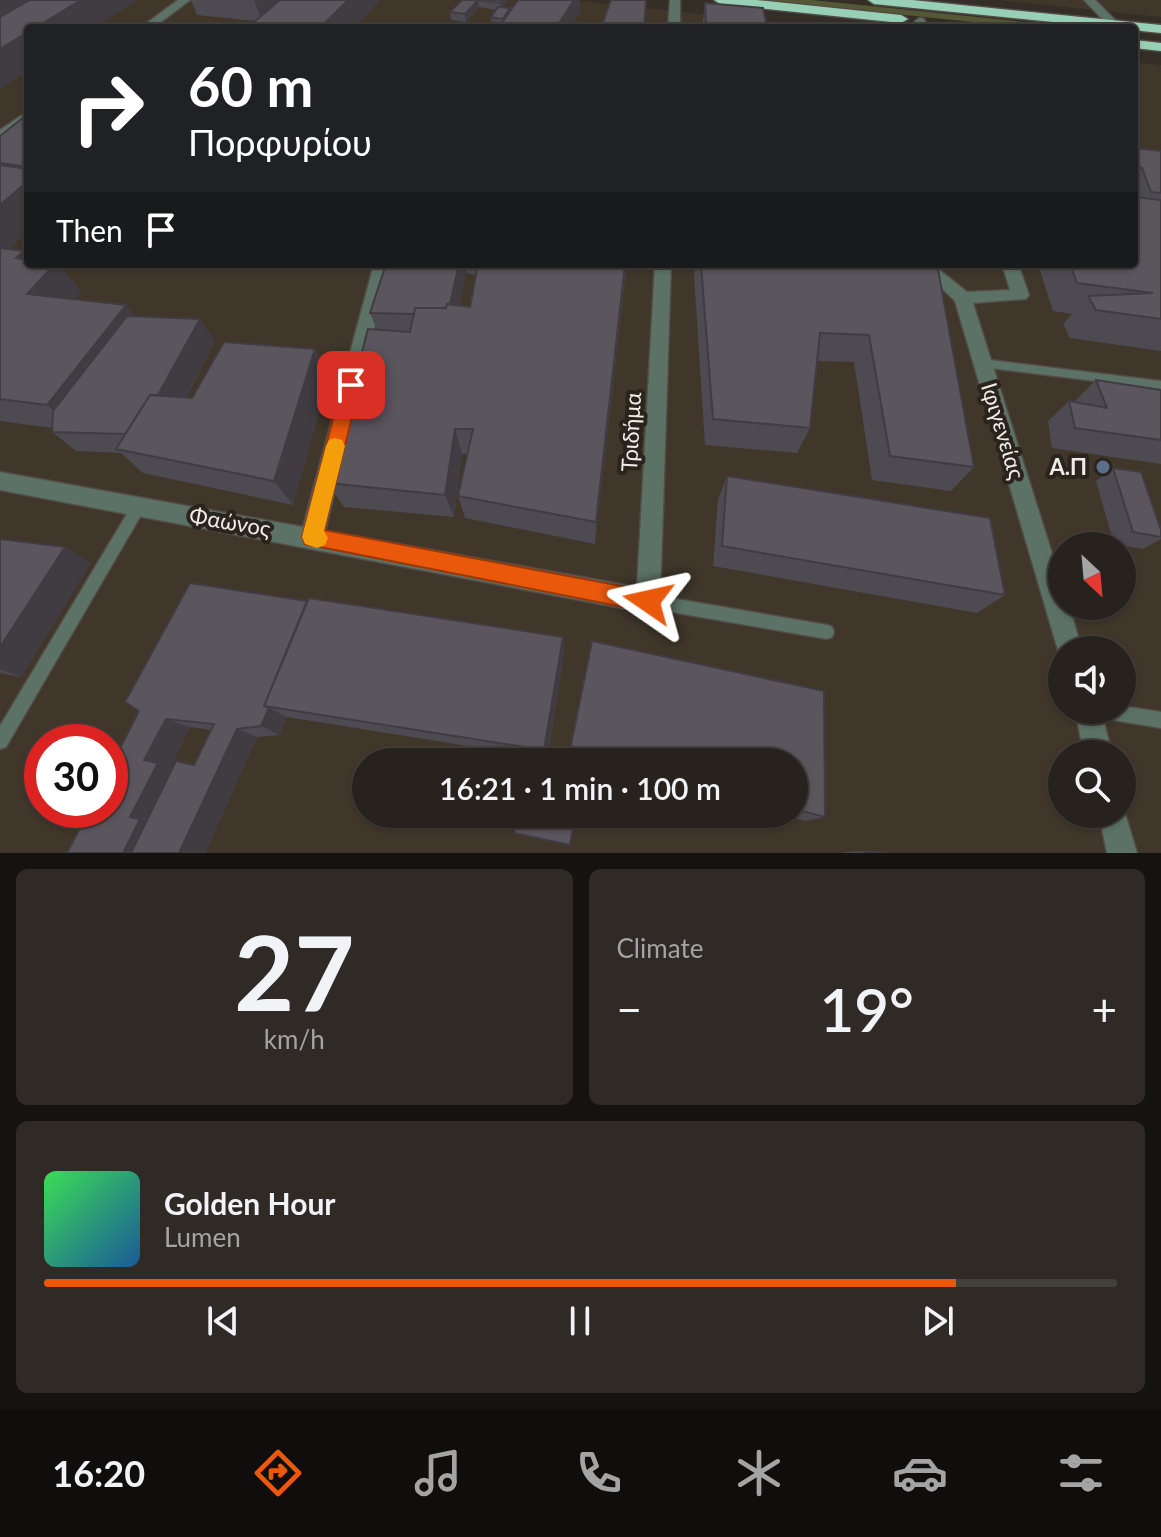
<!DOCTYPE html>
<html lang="en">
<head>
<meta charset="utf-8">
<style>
  :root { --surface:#27221d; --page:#2f2a26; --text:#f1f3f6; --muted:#a4a4a4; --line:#433f3b; --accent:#ea580c }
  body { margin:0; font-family:Lato,sans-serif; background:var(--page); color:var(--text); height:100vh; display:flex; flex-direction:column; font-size:30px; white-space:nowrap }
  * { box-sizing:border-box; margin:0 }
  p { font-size:26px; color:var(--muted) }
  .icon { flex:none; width:44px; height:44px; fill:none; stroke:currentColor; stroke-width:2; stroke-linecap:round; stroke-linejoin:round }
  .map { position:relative; height:853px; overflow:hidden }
  .details { display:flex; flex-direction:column; gap:16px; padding:16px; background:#151310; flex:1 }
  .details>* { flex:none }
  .hud { position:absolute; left:24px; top:24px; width:1114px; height:244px; border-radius:8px; box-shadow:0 2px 6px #0004,0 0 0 2px var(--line); background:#202124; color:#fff; overflow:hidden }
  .needle { width:52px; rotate:154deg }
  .fabs { position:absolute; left:1048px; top:532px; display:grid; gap:16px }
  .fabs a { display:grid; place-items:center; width:88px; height:88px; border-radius:50%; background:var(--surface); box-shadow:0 2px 6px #0004,0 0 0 2px var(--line); font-size:40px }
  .speed { position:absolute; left:24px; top:724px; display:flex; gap:16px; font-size:40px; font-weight:700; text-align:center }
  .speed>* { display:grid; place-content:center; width:104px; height:104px; border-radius:50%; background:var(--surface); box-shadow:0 2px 6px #0004,0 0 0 2px var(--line); line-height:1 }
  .speed .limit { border:12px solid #d22; background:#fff; color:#111 }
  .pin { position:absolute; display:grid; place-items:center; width:68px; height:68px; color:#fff; margin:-34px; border-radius:16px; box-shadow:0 4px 12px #0006 }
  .me { position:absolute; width:88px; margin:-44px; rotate:281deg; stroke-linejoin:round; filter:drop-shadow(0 0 6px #0008) }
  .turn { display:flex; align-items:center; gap:28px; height:168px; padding:0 32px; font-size:36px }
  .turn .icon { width:104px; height:104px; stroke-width:2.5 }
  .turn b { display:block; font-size:56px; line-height:68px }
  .then { display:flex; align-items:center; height:76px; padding:0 32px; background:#0003; gap:16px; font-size:30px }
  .big { font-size:60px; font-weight:600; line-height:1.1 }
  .details .tile { flex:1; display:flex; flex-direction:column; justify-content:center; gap:12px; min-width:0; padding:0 28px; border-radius:12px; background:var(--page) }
  .details .dial { align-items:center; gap:0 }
  .dial b { font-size:104px; line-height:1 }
  .song { display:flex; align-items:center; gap:24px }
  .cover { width:96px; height:96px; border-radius:12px; background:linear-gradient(135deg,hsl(130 70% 55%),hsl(210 70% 35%)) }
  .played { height:8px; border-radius:4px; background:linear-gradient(90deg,var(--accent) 85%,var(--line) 85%) }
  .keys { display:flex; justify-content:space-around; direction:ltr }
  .heat { display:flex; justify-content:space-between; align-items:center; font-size:44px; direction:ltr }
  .details .tiles { flex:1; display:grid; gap:16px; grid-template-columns:1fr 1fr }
  .tile:last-child { grid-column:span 2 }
  .trip { position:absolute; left:352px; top:748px; width:456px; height:80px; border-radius:40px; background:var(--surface); box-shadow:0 2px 6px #0004,0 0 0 2px var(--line); font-weight:600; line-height:80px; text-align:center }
  .dock { display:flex; height:128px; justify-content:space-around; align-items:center; background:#100e0c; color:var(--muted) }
  .dock .icon { width:56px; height:56px }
  .dock .selected { color:var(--accent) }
  .dock b { font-size:36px; color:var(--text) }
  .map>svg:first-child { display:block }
  .built { fill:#40362a; fill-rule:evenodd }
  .green { fill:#555836 }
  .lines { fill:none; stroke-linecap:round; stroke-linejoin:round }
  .lane-casing { stroke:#524c46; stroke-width:3 }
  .street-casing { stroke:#524c46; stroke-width:3 }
  .highway-casing { stroke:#524c46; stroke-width:3 }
  .lane { fill:#5c7267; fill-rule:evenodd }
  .street { fill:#5c7267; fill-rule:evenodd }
  .highway { fill:#97d0b4; fill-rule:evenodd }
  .wall { fill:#4e4a51; fill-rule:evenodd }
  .shaded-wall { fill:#403c42 }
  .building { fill:#5b565e; stroke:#403c42; stroke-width:2 }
  .route { fill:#ea580c; stroke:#983908; stroke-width:2 }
  .slow { fill:#f59e0b }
  .service-dot { fill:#5c6f8a; stroke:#2a241d; stroke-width:3 }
  .labels { text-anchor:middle; stroke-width:8; stroke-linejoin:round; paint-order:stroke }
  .street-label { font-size:22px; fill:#f0ece7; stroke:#2a241d }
  .poi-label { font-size:22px; font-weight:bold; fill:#f0ece7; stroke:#2a241d; text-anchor:end }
</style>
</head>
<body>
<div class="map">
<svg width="1161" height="853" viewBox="0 0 1161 853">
  <rect width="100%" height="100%" fill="#342e27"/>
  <path class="built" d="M0,0H573L825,28H28V264H1134V62L1161,65V853H0ZM1062,546H1122V606H1062ZM1062,650H1122V710H1062ZM42,742H110V810H42ZM1062,754H1122V814H1062ZM366,762H794V814H366Z
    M996,0H1161V17Z"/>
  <path class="green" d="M761,0H812L1082,28H1029Z"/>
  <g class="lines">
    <defs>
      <path id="lane" d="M982,359L1161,381V389L982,367L976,363Z
        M139,500L144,502L146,506L144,510L6,747L0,749V726L134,502Z
        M648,594L827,625L832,627L834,632L832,637L827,639L648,608L643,606L641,601L643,596Z
        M1122,706L1161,712V728L1101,718L1095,716L1093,710H1122Z"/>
      <path id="street" d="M178,0H190L153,28H140Z
        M670,0H680V28H668Z
        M1084,0H1095L1117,22V26H1109Z
        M920,18L924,19L928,28H916L915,21Z
        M28,111V121L0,140V130Z
        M374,264H390L325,531L637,587L655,264H671L660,601L656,609L648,613L0,490V472L303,527Z
        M855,264H932L967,292L1010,290L1002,264H1018L1029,295L1026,299L973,303L1062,585V606H1069L1082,650H1062V659L1058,650L955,301L928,275L863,270Z
        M1075,710H1101L1112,754H1084Z
        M1122,803L1137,853H1107L1099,814H1122Z"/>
      <path id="highway" d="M714,0H756L901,15L908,19L901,23L720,4Z
        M868,0H912L1161,25V33L874,4Z
        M1134,40L1161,43V51L1134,48Z"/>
    </defs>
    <use href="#lane" class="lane-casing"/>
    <use href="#street" class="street-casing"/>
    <use href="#highway" class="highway-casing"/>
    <use href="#lane" class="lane"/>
    <use href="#street" class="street"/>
    <use href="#highway" class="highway"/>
  </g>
  <path class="wall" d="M191,0H380L354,28H247L255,21L197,15Z
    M462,0H508L503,7L510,8L511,10L580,11L570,28H498L499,26L492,25L491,17L496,10L479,7L466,22L451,20L450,12Z
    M705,3L767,28H702Z
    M28,118V231L8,249L28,264H58L81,291L74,299L215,341L186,398H192L315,349L329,376L293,505L143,473L121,453L76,451L52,432V428L0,421V136Z
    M1134,148L1161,151V351L1070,338L1063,324L1072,314L1053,311L1038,264H1134Z
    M386,264H644L643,269H626L595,544L465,518L458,496L467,454H462L454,517L344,507L328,483L377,330L370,313ZM466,273L476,275L470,307L459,306Z
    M696,264H937L974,467L951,491L872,480L854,362L817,361L810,428L797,453L705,445L694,275Z
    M1096,380L1161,390V464L1052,448L1048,421L1069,401L1074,402Z
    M1113,468L1161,537V539L1143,549L1114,544L1096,481Z
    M727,476L1005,595L977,613L713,566L718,499Z
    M0,539L91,563L21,677L0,673Z
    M190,583L308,601L309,598L563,637L564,653L548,755L569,759V755L592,641L824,691L825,817L805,821L778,814H794V762H529L530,756L287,717L280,735L257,737L205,853H67L89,810H110V768L139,711L125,702ZM190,727L211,730L194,765L176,761L173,767L171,766Z
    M863,851L888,853H845V852Z"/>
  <path class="shaded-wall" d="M0,0H48L0,27Z
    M81,0H137L94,28H35Z
    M254,0H288L262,22Z
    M348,0H380L354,28H320Z
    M478,0L479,7L466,22L465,14Z
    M502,0H508L501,10L500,3Z
    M574,0H580V11L570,28H556Z
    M28,32V71L0,89V49Z
    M28,181V216H20L28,225V231L0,257V205Z
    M24,251L28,255V264H58L81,291L54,322L27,294L16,258Z
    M459,264H464L466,273L453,336L448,314Z
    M625,264H626L595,544L596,522Z
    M126,305L149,333L77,431L47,405Z
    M200,319L215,341L156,455L136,435Z
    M315,349L329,376L293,505L274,481Z
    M455,429L462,454L454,517L445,495Z
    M65,547L91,563L21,677L0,669V647Z
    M563,637L564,653L547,758L544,750Z
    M269,708L287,717L280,735L261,726Z
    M166,719L190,727L171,766L184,770L159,820L130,817L144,760Z
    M237,729L257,737L205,853H179Z
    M140,819L168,822L153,853H123Z"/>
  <path class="building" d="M30,0H81L35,28H28V32L0,49V17Z
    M280,0H348L320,28H247Z
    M462,0H502L500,3L478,0L465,14L450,12Z
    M518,0H574L556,28H498Z
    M611,0H646L644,28H601Z
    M705,3L763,8L767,28H706Z
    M498,7L510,8L503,19L491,17Z
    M24,117L28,118V167L0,163V136Z
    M1134,148L1161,151V193L1151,192L1142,168L1134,167Z
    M0,165L28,169V181L0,205Z
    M1134,197L1161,200V319L1096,310L1088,296L1153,293L1077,283L1070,264H1134Z
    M28,208V216H20Z
    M0,248L24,251L16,258L28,260V264H55L27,294L126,305L47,405L0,399Z
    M386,264H459L450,304H447L446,308H415L414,314L370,313Z
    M478,264H625L596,522L458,496L473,429H455L445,495L328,483L368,329L410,332L415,308H446L447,304L470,307Z
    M701,264H937L974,467L890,456L869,335L820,333L810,428L713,419Z
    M127,316L200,319L158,395H150L125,434L52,432L53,411Z
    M224,342L315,349L274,481L116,449L150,395L192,398Z
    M1096,380L1161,390V440L1075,428L1069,401L1107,408Z
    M1113,468L1141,472L1161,530V537L1133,532Z
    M727,476L990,518L1005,595L722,546Z
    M0,539L65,547L0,647Z
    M190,583L307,601L264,706L269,708L261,726L237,729L179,853H131L176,761L194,765L214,724L166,719L144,760L158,763L130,817L140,819L123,853H67L89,810H110V768L139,711L125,702Z
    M309,598L563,637L544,750L264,706Z
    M592,641L824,691L825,817L794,809V762H598L569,755Z
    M531,752L582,762H529Z
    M518,814H575L570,845L514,833Z
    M863,851L888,853H864Z"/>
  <path class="route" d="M351,379L360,385L324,530L648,591L655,594L658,601L655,609L648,612L305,544L302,537L342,385Z"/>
  <path class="slow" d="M335,438L342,440L345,446L324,531L328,538L325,545L317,548L305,544L302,537L326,446L329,440Z"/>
  <circle class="service-dot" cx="1103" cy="467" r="8"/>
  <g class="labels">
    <g class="street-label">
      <text transform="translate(1003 431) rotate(73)" y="8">Ιφιγενείας</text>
      <text transform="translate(631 432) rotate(-87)" y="8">Τριδήμα</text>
      <text transform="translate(230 522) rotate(10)" y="8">Φαώνος</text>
    </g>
    <g class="poi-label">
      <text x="1087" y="475">Α.Π</text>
    </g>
  </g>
</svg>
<div class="fabs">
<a><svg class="needle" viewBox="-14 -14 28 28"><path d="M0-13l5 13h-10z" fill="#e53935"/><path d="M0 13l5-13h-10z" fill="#a4a4a4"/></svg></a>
<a><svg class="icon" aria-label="sound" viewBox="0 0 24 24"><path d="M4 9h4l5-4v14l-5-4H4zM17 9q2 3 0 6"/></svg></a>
<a><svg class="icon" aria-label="search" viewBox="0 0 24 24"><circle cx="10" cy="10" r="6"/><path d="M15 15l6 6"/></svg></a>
</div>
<div class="speed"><div class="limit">30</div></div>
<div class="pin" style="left:351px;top:385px;background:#d93025"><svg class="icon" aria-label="arrive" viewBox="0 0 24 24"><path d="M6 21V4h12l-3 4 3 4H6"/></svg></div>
<svg class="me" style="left:648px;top:601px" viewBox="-20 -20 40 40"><path d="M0-17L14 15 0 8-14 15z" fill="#ea580c" stroke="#fff" stroke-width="4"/></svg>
<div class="trip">16:21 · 1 min · 100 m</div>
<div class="hud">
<div class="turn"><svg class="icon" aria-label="right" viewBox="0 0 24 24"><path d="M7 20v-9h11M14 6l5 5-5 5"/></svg><div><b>60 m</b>Πορφυρίου</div></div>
<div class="then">Then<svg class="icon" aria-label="arrive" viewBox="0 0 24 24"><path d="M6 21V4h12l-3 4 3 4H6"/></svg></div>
</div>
</div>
<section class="details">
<div class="tiles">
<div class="tile dial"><b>27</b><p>km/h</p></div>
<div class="tile"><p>Climate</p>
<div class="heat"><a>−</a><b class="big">19°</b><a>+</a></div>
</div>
<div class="tile">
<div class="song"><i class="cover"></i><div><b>Golden Hour</b><p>Lumen</p></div></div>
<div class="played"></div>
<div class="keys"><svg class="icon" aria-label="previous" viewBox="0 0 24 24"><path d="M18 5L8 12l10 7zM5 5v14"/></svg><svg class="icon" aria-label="pause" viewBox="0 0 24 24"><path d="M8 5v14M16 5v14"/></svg><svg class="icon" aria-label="next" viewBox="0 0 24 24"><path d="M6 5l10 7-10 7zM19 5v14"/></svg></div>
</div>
</div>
</section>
<nav class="dock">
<b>16:20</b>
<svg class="icon selected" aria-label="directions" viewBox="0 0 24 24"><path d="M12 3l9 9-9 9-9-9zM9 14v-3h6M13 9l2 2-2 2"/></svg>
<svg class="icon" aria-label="music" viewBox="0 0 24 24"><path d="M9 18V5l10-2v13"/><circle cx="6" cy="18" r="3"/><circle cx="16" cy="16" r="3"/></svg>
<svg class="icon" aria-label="phone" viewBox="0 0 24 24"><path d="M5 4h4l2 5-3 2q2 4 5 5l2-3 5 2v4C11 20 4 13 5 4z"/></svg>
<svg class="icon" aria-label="climate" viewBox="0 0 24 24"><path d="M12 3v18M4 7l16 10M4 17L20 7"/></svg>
<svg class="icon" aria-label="car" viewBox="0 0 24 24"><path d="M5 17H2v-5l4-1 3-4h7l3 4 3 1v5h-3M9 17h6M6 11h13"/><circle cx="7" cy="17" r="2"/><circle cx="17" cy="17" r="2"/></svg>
<svg class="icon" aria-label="filters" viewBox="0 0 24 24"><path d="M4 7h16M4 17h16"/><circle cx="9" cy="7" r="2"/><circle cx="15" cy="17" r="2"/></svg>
</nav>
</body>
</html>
